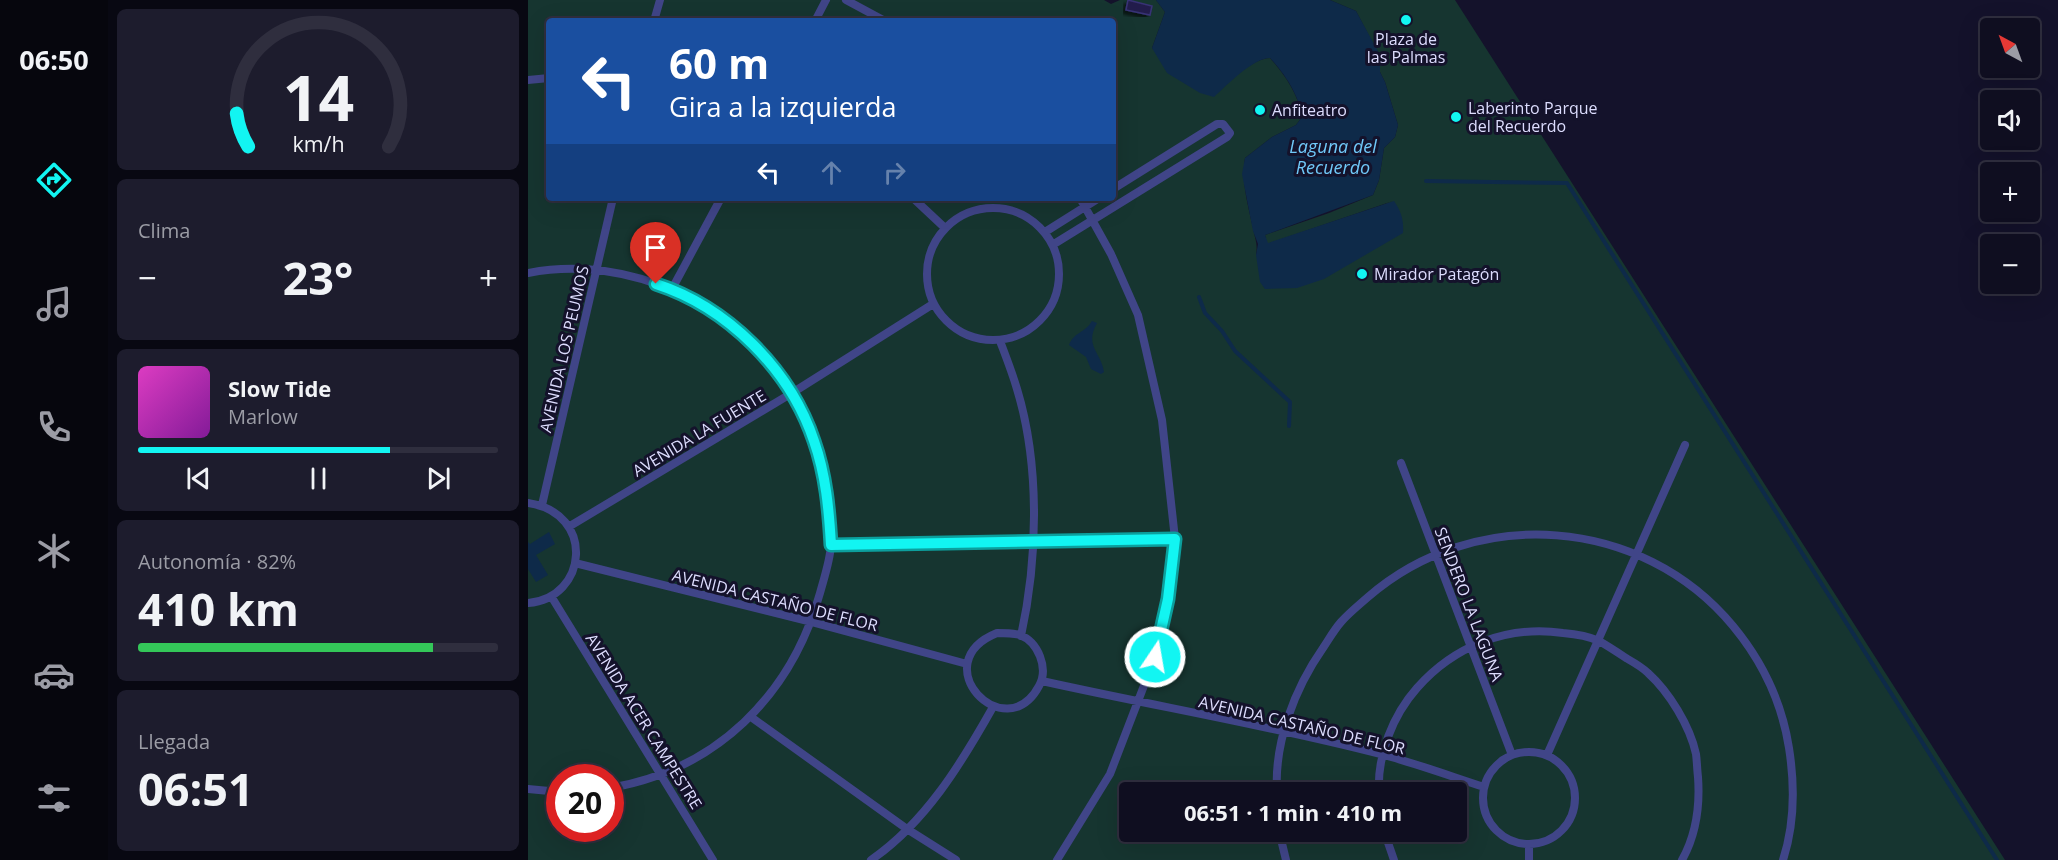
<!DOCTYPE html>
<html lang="es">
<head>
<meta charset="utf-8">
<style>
  :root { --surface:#0f0e20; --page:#1d1c2d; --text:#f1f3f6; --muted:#9b9ca5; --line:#2f2e3e; --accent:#12f5f2 }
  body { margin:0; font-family:"Open Sans",sans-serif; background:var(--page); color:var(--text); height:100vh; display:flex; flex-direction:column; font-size:22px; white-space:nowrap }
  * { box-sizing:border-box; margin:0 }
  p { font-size:20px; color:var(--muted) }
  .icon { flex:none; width:33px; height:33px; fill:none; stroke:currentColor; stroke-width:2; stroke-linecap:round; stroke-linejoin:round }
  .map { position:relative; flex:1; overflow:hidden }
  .details { display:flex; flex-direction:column; gap:9px; padding:9px; background:#080812; width:420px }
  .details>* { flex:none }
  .hud { position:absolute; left:18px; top:18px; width:570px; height:183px; border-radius:6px; box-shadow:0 6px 24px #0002,0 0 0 2px var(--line); background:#1a4fa0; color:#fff; overflow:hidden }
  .needle { width:39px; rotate:319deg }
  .tools { position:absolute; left:1452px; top:18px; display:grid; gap:12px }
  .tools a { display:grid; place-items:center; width:60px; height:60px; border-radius:6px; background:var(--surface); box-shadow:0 6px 24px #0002,0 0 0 2px var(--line); font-size:30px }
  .speed { position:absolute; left:18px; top:764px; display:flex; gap:12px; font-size:30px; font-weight:700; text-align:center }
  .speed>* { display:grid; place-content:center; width:78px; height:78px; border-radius:50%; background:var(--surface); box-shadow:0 6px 24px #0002,0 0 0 2px var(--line); line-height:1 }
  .speed .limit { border:9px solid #d22; background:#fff; color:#111 }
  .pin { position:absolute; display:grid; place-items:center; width:51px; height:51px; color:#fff; margin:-62px -26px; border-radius:50% 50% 50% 0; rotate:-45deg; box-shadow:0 0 6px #0007 }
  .pin .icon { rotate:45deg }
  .me { position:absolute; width:66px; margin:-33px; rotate:12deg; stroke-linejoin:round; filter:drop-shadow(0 0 4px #0008) }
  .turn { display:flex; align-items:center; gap:21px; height:126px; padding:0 24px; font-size:27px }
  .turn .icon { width:78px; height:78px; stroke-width:2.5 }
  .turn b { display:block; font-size:42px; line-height:51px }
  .lanes { display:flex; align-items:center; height:57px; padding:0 24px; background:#0003; justify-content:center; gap:30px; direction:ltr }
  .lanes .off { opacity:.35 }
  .big { font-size:45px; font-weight:700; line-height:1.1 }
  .details .tile { flex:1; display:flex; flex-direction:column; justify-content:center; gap:9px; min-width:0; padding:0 21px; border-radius:9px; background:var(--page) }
  .details .dial { align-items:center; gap:0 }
  .dial svg { height:156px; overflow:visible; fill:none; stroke:var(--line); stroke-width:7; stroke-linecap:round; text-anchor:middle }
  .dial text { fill:var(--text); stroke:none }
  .song { display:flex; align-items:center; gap:18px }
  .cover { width:72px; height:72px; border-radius:9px; background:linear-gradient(135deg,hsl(310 70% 55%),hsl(290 70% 35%)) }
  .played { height:6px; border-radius:3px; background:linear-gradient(90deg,var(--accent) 70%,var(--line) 70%) }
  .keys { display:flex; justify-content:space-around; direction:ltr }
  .heat { display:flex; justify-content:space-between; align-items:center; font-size:33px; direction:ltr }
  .charge { height:9px; border-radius:4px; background:linear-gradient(90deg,#34c759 82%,var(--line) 0) }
  .trip { position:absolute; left:591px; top:782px; width:348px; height:60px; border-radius:6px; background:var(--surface); box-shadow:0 6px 24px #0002,0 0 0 2px var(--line); font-weight:700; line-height:60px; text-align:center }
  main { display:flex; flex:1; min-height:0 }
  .dock { display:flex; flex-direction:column; width:108px; justify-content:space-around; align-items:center; background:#06060d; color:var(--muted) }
  .dock .icon { width:42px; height:42px }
  .dock .current { color:var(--accent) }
  .dock b { font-size:27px; color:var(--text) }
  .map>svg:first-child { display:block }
  .green { fill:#163530; fill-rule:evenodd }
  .water { fill:#0e2a49 }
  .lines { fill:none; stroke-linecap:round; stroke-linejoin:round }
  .stream { stroke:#0e2a49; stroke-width:4 }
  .building { fill:#231f4b; stroke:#383276; stroke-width:1.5; filter:url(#shadow) }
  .service { stroke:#404588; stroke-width:8 }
  .route-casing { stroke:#0c9f9d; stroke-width:15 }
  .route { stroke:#12f5f2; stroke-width:10 }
  .poi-dot { fill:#12f5f2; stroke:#14122b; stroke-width:2 }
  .labels { text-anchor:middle; stroke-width:6; stroke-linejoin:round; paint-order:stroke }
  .poi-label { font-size:16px; fill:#ddddfe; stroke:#14122b; text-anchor:start }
  .street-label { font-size:16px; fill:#ddddfe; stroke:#14122b }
  .water-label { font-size:18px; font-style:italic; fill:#70c9f9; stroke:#14122b }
</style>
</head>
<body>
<main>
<nav class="dock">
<b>06:50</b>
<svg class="icon current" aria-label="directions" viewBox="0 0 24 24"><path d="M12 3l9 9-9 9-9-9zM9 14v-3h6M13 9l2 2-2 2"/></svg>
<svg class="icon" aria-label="music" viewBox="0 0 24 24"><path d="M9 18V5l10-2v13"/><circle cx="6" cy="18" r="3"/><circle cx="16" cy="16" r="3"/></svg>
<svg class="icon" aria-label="phone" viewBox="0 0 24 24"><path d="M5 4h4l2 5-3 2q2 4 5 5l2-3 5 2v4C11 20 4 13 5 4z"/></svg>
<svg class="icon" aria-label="climate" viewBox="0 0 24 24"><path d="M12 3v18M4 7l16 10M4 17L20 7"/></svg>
<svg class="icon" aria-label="car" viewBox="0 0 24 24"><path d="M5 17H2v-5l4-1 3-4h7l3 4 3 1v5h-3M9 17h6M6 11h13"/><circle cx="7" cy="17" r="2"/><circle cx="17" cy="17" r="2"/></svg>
<svg class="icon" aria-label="filters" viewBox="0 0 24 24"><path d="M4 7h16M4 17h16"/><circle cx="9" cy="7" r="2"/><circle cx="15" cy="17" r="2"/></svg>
</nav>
<section class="details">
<div class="tile dial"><svg viewBox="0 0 100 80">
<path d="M14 69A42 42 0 1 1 86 69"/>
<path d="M14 69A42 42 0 0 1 8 52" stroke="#12f5f2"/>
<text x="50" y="56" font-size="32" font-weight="700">14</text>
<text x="50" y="72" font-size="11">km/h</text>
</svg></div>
<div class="tile"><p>Clima</p>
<div class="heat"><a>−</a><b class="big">23°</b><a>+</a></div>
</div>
<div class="tile">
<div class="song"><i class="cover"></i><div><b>Slow Tide</b><p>Marlow</p></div></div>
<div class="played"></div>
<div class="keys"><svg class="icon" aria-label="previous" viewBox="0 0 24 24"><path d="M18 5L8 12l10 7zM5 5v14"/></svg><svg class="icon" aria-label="pause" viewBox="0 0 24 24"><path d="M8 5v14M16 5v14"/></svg><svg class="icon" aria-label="next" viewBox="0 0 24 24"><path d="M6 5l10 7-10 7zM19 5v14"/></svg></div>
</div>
<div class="tile"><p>Autonomía · 82%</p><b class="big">410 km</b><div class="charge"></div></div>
<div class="tile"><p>Llegada</p><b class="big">06:51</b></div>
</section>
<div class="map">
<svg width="1530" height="860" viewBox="0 0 1530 860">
  <defs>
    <filter id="shadow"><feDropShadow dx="-3.5" dy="3.5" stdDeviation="1.5" flood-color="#0009"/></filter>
  </defs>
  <rect width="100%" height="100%" fill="#14122b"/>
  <path class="green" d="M0,0H576L583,4L592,0H628L637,12L624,48L686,96C699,84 724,58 742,58C757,75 771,95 774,117L768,125L744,137L717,158C713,181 720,205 725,228C727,239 730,244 728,255L865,201L739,244L737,235L801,213L845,195L851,180L856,148L867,137L870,125L857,82L852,72L851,55L828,11L802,0H927L1477,860H0ZM21,21H585V198H21ZM32,777H82V828H32ZM602,792H928V831H602Z"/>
  <path class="water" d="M628,0H802L828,11L852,55V72L857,82L870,125L867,137L856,148L851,180L845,195L737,235L740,243L866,201C873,211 876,220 875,233L796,279L769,288L737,289L732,282L728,255L730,244L725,231L714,174L717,158L744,137L768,125L774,117C771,95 757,74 742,58C725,58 699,85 686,97L672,93L639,73L624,48L637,12Z
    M564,321L569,323C556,346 573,352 576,372L573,374L563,369L558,357L541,345C546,332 557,333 564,321Z
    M21,532L27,544L8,555L20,575L8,582L0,569V542L2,544Z"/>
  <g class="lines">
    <path class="stream" d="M898,181L1039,183L1469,860
      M671,297L677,313L694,331L707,351L762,402L761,426"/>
  </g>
  <path class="building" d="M600,0L624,6L622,15L598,10Z"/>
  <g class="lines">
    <path class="service" d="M318,0L357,21
      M126,21L132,0
      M287,21L298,0
      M0,80L21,78
      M385,198L417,228
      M399 274a66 66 0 1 1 132 0a66 66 0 1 1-132 0Z
      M517,232L571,198
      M526,244L699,137L702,133L695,124H689L585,189
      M0,273C101,253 211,305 264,393C285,429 298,471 301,513C302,523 304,535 303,545C302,561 296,578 292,593C263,696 188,770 82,788
      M144,289L193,198
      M472,341C478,357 484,372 489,389C512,465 510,558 493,636
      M873,463L984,755
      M0,503C68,513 60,598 0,603
      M14,505L85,198
      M42,526L264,393L405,304
      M303,545L647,539
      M47,563L284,622L439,664
      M23,596L185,860
      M469,633C477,633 485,633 492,635C510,642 521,668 511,686C477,749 395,663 469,633Z
      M514,681C626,706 740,725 852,754C887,763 922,776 956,787
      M223,717L379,829L428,860
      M955 798a46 46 0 1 1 92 0a46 46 0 1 1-92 0Z
      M1019,755L1157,445
      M0,789L32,792
      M749,792C746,742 767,688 795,648C801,639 806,630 813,622C821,613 831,605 840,597C947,504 1114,516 1205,626C1234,661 1254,703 1261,748C1267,786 1267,823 1255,860
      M851,792C849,755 865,715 889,688C926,646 979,625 1035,633C1047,634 1060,636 1071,641C1080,646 1089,652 1098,658C1105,662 1114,667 1120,673C1141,692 1162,726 1168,754C1169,761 1169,769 1170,777C1172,805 1168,835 1154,860
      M751,831L758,860
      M856,831L866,860
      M343,860C397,823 433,764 465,707
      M529,860L582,774L627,657L640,599L647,539L634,420L610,315L583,254L552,198
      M1001,860V844"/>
  </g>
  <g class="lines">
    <defs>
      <path id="route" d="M128,284C199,307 262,369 286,441C298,475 301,510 303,545L647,539L640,599L627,657"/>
    </defs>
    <use href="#route" class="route-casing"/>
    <use href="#route" class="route"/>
  </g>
  <g class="poi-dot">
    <circle cx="878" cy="20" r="6"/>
    <circle cx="732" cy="110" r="6"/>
    <circle cx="928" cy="117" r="6"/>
    <circle cx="834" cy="274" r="6"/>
  </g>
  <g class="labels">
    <g class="poi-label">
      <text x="878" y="45" text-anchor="middle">Plaza de<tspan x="878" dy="18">las Palmas</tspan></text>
      <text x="940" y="114">Laberinto Parque<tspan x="940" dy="18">del Recuerdo</tspan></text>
      <text x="744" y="116">Anfiteatro</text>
      <text x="846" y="280">Mirador Patagón</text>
    </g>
    <g class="street-label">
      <text transform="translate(36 349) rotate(-77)" y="6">AVENIDA LOS PEUMOS</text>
      <text transform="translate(171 433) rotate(-31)" y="6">AVENIDA LA FUENTE</text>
      <text transform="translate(247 600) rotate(14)" y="6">AVENIDA CASTAÑO DE FLOR</text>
      <text transform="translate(941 604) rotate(69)" y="6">SENDERO LA LAGUNA</text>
      <text transform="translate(116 721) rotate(58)" y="6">AVENIDA ACER CAMPESTRE</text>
      <text transform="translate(774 725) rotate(13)" y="6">AVENIDA CASTAÑO DE FLOR</text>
    </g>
    <g class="water-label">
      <text x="805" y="153">Laguna del<tspan x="805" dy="21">Recuerdo</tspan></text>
    </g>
  </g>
</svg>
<div class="tools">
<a><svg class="needle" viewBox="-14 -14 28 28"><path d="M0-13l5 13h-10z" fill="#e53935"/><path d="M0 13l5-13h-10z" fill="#9b9ca5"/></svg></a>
<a><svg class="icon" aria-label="sound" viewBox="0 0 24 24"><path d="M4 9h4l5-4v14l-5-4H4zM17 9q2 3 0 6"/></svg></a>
<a>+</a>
<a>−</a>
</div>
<div class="speed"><div class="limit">20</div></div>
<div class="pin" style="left:128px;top:284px;background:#d93025"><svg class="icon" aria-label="arrive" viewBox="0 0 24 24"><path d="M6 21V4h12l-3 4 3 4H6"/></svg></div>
<svg class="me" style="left:627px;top:657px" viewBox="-20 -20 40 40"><circle r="17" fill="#12f5f2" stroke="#fff" stroke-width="3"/><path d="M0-11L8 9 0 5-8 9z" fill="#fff"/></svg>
<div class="trip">06:51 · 1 min · 410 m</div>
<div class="hud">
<div class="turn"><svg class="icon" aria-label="left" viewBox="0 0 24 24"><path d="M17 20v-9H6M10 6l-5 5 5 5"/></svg><div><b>60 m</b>Gira a la izquierda</div></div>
<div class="lanes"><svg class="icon" aria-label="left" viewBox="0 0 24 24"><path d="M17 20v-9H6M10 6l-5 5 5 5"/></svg><svg class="icon off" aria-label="ahead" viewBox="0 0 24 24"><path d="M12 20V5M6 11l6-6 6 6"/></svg><svg class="icon off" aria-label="right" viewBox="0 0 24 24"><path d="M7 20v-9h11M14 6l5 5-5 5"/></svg></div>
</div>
</div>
</main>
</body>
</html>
